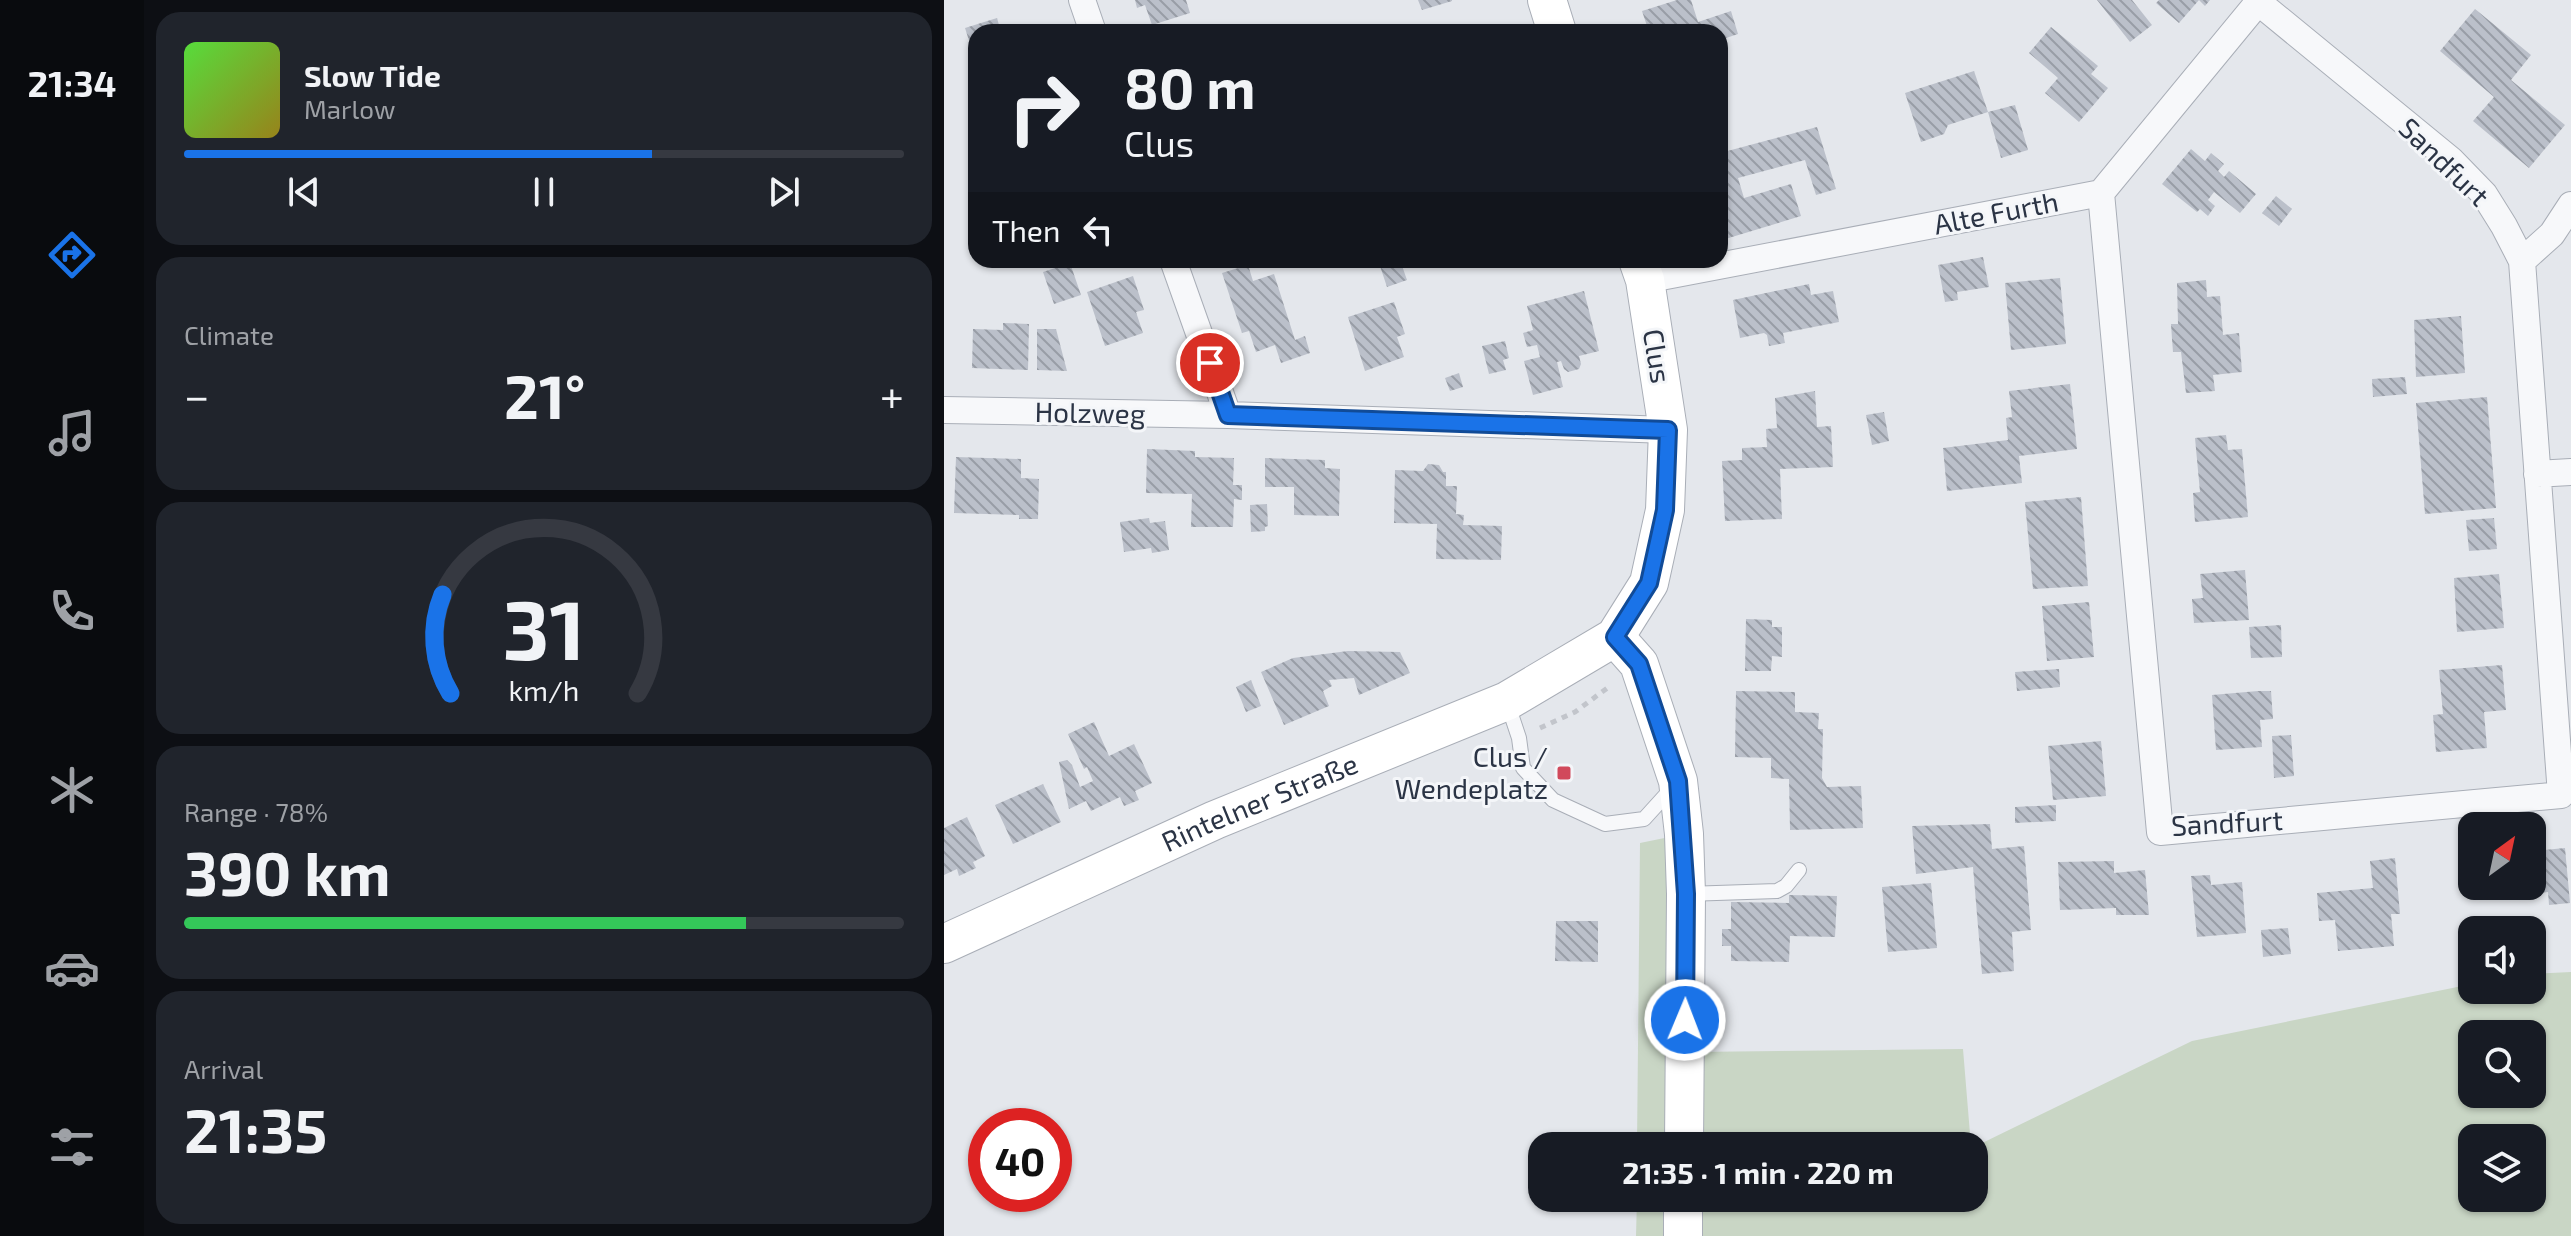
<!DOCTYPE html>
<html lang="en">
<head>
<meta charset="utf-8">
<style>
  :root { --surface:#171b24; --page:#20242c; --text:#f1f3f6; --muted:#9ea1a6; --line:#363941; --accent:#1a73e8 }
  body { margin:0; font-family:"Exo 2",sans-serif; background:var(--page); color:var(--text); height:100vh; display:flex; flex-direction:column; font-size:30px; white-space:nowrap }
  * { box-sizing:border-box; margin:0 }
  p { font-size:26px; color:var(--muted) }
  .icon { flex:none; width:44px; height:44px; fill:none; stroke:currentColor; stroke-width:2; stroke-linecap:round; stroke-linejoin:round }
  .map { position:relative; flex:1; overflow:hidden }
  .panel { display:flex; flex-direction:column; gap:12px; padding:12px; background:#0d0f14; width:800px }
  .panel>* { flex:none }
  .top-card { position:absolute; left:24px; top:24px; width:760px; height:244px; border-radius:24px; box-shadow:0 2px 6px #0004; background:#171b24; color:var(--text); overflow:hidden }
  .needle { width:52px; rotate:33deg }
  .buttons { position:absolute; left:1514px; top:812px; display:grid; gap:16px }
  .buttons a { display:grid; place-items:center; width:88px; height:88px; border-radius:16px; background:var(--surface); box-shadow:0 2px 6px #0004; font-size:40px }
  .speed { position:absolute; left:24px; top:1108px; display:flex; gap:16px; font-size:40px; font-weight:700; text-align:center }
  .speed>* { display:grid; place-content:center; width:104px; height:104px; border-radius:50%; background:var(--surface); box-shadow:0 2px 6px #0004; line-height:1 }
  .speed .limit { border:12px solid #d22; background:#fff; color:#111 }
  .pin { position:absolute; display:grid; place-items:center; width:68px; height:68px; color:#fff; margin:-34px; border:4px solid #fff; border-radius:50%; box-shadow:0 2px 8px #0007 }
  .me { position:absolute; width:88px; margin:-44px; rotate:1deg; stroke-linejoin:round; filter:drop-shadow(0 0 6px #0008) }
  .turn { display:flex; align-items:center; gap:28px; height:168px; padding:0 24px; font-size:36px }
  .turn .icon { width:104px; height:104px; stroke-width:2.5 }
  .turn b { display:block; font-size:56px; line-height:68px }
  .then { display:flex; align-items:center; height:76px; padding:0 24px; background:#0003; gap:16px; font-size:30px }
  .big { font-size:60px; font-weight:700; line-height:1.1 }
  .panel .card { flex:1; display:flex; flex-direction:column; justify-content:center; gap:12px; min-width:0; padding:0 28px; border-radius:24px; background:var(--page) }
  .panel .dial { align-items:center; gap:0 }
  .dial svg { height:208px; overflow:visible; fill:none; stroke:var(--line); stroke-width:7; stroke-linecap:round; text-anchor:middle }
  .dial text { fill:var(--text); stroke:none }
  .song { display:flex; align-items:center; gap:24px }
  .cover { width:96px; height:96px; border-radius:12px; background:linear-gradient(135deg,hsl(110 70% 55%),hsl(50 70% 35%)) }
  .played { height:8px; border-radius:4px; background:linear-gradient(90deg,var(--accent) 65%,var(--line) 65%) }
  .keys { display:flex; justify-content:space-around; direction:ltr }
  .heat { display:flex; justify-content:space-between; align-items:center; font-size:44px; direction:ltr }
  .charge { height:12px; border-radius:6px; background:linear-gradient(90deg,#34c759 78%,var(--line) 0) }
  .trip { position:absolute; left:584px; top:1132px; width:460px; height:80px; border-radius:24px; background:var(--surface); box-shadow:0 2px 6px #0004; font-weight:700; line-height:80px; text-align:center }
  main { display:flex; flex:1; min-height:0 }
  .tabs { display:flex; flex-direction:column; width:144px; justify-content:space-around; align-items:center; background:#090b0e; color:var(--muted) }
  .tabs .icon { width:56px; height:56px }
  .tabs .current { color:var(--accent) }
  .tabs b { font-size:36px; color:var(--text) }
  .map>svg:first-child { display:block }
  .green { fill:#c9d6c5; fill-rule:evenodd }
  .building { fill:url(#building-back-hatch) }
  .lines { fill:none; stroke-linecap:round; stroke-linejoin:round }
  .lane-casing { stroke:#a9aeb7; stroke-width:16 }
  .street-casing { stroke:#a9aeb7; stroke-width:28 }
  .secondary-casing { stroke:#a9aeb7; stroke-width:40 }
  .path { stroke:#c2c5cb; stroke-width:5; stroke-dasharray:6 6; stroke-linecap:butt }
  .lane { stroke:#f7f8fa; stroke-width:14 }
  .street { stroke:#f7f8fa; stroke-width:26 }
  .secondary { stroke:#fff; stroke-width:38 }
  .route-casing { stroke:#114b97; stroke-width:20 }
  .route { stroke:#1a73e8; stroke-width:14 }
  .poi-dot { fill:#d1495b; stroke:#f4f6f9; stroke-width:3 }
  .labels { text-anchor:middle; stroke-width:6; stroke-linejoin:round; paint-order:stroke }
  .street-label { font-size:28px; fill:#2b3445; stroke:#f4f6f9 }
  .poi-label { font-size:28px; fill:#2b3445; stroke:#f4f6f9; text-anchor:end }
</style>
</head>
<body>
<main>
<nav class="tabs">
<b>21:34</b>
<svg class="icon current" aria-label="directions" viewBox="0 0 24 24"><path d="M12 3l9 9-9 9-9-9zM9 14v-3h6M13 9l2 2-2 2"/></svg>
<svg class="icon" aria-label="music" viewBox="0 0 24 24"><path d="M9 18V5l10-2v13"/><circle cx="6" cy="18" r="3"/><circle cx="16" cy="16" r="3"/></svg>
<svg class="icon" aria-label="phone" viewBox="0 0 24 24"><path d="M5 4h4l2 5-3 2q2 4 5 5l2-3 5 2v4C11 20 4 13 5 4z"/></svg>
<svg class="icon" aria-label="climate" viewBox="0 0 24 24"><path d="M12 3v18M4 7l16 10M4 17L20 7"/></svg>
<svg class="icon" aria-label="car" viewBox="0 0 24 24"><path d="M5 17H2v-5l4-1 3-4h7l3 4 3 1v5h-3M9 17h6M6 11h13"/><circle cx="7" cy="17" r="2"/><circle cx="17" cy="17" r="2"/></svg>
<svg class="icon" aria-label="filters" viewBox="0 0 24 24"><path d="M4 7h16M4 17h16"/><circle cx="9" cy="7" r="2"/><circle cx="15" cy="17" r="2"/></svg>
</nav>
<section class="panel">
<div class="card">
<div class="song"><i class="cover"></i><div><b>Slow Tide</b><p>Marlow</p></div></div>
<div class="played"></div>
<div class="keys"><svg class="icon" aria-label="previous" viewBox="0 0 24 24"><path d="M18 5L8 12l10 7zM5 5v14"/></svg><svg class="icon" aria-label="pause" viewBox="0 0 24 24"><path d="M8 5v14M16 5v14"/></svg><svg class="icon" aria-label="next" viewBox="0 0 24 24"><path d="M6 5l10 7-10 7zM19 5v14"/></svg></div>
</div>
<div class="card"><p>Climate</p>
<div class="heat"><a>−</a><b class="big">21°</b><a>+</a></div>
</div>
<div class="card dial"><svg viewBox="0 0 100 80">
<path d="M14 69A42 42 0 1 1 86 69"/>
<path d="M14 69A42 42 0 0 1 11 31" stroke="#1a73e8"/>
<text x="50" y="56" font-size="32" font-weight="700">31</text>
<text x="50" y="72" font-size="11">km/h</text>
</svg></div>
<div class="card"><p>Range · 78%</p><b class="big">390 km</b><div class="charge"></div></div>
<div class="card"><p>Arrival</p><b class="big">21:35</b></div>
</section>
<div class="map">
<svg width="1627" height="1236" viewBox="0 0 1627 1236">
  <defs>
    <pattern id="building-back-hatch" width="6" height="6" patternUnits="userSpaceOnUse" patternTransform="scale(2)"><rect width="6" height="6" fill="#bbc0ca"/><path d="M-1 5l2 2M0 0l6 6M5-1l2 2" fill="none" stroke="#989da6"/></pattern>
  </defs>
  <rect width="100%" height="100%" fill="#e4e7ec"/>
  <path class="green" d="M740,834L746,1052L1019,1049L1027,1146H693L696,843Z
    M1627,972V1236H692L693,1198H1030V1147L1248,1041L1528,984V990H1588V974ZM1528,1034H1588V1094H1528ZM1528,1138H1588V1198H1528Z"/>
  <path class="building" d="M191,0H242L246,13L208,25L201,5L193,8Z
    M474,0H508V1L478,10Z
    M733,0H747L754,22L787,11L794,34L776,40V32H705L698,11Z
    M1153,0H1188L1208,25L1186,42Z
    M1215,0H1266L1261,6L1255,0L1235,23L1212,3Z
    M1531,9L1587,55L1567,80L1621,125L1585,168L1529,121L1550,97L1496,51Z
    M53,18L57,32H32V49L28,50L21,28Z
    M1107,27L1154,66L1147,74L1164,88L1135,122L1101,93L1114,78L1085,53Z
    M1030,71L1044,112L1071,105L1084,150L1057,158L1044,112L1004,125L1000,134L977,142L961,93Z
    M873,127L892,189L872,195L861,160L794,178L800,198L847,184L857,216L778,240L776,153Z
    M1247,149L1261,161L1267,153L1280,164L1274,171L1280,177L1285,171L1312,194L1296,213L1270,192L1264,200L1271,206L1264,216L1256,209L1253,212L1218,184Z
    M1332,196L1348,209L1335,226L1318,213Z
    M1039,257L1045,287L1013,292L1014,300L1001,302L994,265Z
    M434,260H456L463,280L443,287Z
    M126,263L137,295L110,304L99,272Z
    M304,265L309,281L330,274L351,340L361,336L366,353L337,363L331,345L312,352L305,331L298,333L278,273Z
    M189,276L200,310L192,312L199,333L161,346L143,292Z
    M1116,278L1122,344L1067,350L1061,283Z
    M1262,280L1263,297L1276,296L1279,335L1295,333L1298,372L1269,375L1271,391L1242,393L1237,352H1229L1228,339L1227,324H1234L1233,283Z
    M865,284L867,295L889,291L895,322L839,333L841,343L825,346L823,335L820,333L796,338L789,300Z
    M640,291L655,351L635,356L637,364L635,369L624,372L620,369L617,361L613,362L619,387L589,395L580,361L596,357L593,345L583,347L579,333L589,330L583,306Z
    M450,302L461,334L453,337L460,357L421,371L404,317Z
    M1517,316L1521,373L1472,377L1470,320Z
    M59,323L85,324L84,370L28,368L29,329L59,330Z
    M93,329H112L123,371L93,370Z
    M561,341L565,358L559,360L562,370L545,374L538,346Z
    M515,373L519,387L506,391L501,378Z
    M1461,377L1463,394L1429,397L1428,379Z
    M1126,384L1133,449L1075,456L1078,483L1003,491L999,448L1064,440L1062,418L1068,417L1065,391Z
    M871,391L873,427L887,426L889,467L836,469L838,519L781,521L778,461L798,460V448L823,447L822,429L833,428L831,398Z
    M1543,397L1552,508L1481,514L1472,403Z
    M940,412L945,441L928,445L922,415Z
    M1282,435L1284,450L1298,449L1304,517L1251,522L1249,493L1256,492L1251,438Z
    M203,449L251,451V457L290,458L289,485H298V500L290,499L289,527H247L248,494L202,493Z
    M12,457L77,459V478L95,479L94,519H75V515L10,513Z
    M321,458L381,460V468L396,469L395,516L350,515V487H321Z
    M484,464L495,465L499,472H502V486H513L512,514L520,515L519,525L558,526L557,560L492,559L493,524L450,523L451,470L479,471Z
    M1137,497L1144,586L1089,589L1081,502Z
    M323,504L324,526L321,527V531L307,532L306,505Z
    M205,518L206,523L221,521L225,550L208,553L207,548L180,552L176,522Z
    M1550,518L1553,549L1525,551L1522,520Z
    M1301,570L1305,620L1250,623L1248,599L1259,598L1256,574Z
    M1555,574L1560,628L1513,632L1510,578Z
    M1145,602L1150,657L1103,661L1098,606Z
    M802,619L828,620V627H838V657L828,656L827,671H801Z
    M1337,625L1338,657L1307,658L1305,627Z
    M404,651L456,652L466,673L415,695L410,678L385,680L388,686L379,691L385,706L340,725L317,672L349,658Z
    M1558,665L1562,710L1540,712L1543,748L1492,752L1489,715L1499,714L1495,670Z
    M1115,669L1116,687L1073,691L1071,672Z
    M307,680L317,706L302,712L292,687Z
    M792,691L851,692V712L875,713L874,729H879L878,778L883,787L917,786L919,828L846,830L845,779L827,778V758L791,757Z
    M1314,691H1327L1329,719L1316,720L1318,747L1272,750L1268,695Z
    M150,722L165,756L190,744L208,783L191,791L195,800L180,806L176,797L147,811L142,801L125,809L115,762L123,760L128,765L136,787L149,781L143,767L140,769L124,734Z
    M1347,735L1350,776L1330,778L1328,736Z
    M1157,741L1162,796L1109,800L1104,746Z
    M99,784L117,822L69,844L51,805Z
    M1112,805V821L1071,823V807Z
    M23,817L41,856L29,862L32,868L15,876L13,869L0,875V828Z
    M1046,824L1048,849L1080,846L1087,930L1068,932L1070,971L1038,974L1029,867L972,874L968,826Z
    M1600,845V850L1621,848L1626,903L1605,905L1604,892L1546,897L1544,886H1588V846Z
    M1451,858L1456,914H1447L1450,946L1394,951L1391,920L1375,921L1373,893L1429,888L1426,861Z
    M1170,861V873L1201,870L1205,915H1172V908L1116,910L1114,862Z
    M1266,875L1267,885L1298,882L1302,933L1253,937L1247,876Z
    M987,883L993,948L944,952L938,887Z
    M845,895L893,896L891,937L846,936L845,962L787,961V946H778V929H787V902L845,903Z
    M612,921H654V962L611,961Z
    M1344,928L1347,954L1319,957L1317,930Z"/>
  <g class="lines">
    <defs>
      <path id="lane" d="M563,702L575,738L579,768L609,800L661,824L700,819L729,787
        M742,894L833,891L842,886L855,870"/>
      <path id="street" d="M138,0L149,32
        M1157,193L1216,832L1617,795L1578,261L1560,226L1540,194L1507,160L1314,2
        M229,260L284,415
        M1578,261L1608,234L1627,205
        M701,280L1157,193L1316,0
        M0,410L284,415L724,430
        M1593,474L1627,472"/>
      <g id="secondary">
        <path d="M603,0L613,32"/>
        <path d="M671,637L695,664L734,781L740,834L742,894L740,1146"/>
        <path id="s1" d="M0,944L271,820L563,701L671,637L705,583L721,510L724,430L701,280L694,260"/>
        <path d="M739,1236V1198"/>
      </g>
    </defs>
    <use href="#lane" class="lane-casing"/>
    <use href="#street" class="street-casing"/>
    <use href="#secondary" class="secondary-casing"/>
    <path class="path" d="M596,728L631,712L666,686"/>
    <use href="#lane" class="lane"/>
    <use href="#street" class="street"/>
    <use href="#secondary" class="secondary"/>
  </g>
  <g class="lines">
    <defs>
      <path id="route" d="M266,363L284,415L724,430L721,510L705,583L671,637L695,664L734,781L742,894L741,1020"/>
    </defs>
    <use href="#route" class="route-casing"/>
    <use href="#route" class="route"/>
  </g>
  <rect class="poi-dot" x="612" y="765" width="16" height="16" rx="4"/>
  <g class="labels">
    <g class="street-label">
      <text transform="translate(1500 162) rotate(44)" y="10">Sandfurt</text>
      <text transform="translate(1052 213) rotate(-11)" y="10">Alte Furth</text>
      <text transform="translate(713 356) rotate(81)" y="10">Clus</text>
      <text transform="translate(146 413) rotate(1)" y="10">Holzweg</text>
      <text dy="10" stroke="none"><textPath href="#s1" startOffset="346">Rintelner Straße</textPath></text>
      <text transform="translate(1283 823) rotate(-3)" y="10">Sandfurt</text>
    </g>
    <g class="poi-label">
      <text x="604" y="767">Clus /<tspan x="604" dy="32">Wendeplatz</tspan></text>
    </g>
  </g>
</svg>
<div class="buttons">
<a><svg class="needle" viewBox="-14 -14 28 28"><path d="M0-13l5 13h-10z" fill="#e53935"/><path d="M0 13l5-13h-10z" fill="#9ea1a6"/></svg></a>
<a><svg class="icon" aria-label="sound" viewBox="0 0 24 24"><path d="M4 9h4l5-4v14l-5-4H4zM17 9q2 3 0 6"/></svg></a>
<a><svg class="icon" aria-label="search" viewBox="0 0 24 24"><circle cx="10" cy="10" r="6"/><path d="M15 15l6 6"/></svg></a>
<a><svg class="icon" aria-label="layers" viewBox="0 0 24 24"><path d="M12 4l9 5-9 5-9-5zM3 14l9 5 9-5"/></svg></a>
</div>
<div class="speed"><div class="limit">40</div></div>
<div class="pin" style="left:266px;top:363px;background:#d93025"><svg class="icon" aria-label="arrive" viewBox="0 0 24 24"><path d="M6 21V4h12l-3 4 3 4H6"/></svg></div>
<svg class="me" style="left:741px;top:1020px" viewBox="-20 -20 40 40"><circle r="17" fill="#1a73e8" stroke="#fff" stroke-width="3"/><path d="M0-11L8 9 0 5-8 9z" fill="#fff"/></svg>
<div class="trip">21:35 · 1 min · 220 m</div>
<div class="top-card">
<div class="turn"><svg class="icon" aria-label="right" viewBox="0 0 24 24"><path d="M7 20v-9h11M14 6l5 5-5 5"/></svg><div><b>80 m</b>Clus</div></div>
<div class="then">Then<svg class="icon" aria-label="left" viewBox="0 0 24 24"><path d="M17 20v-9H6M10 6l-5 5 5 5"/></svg></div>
</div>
</div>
</main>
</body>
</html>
